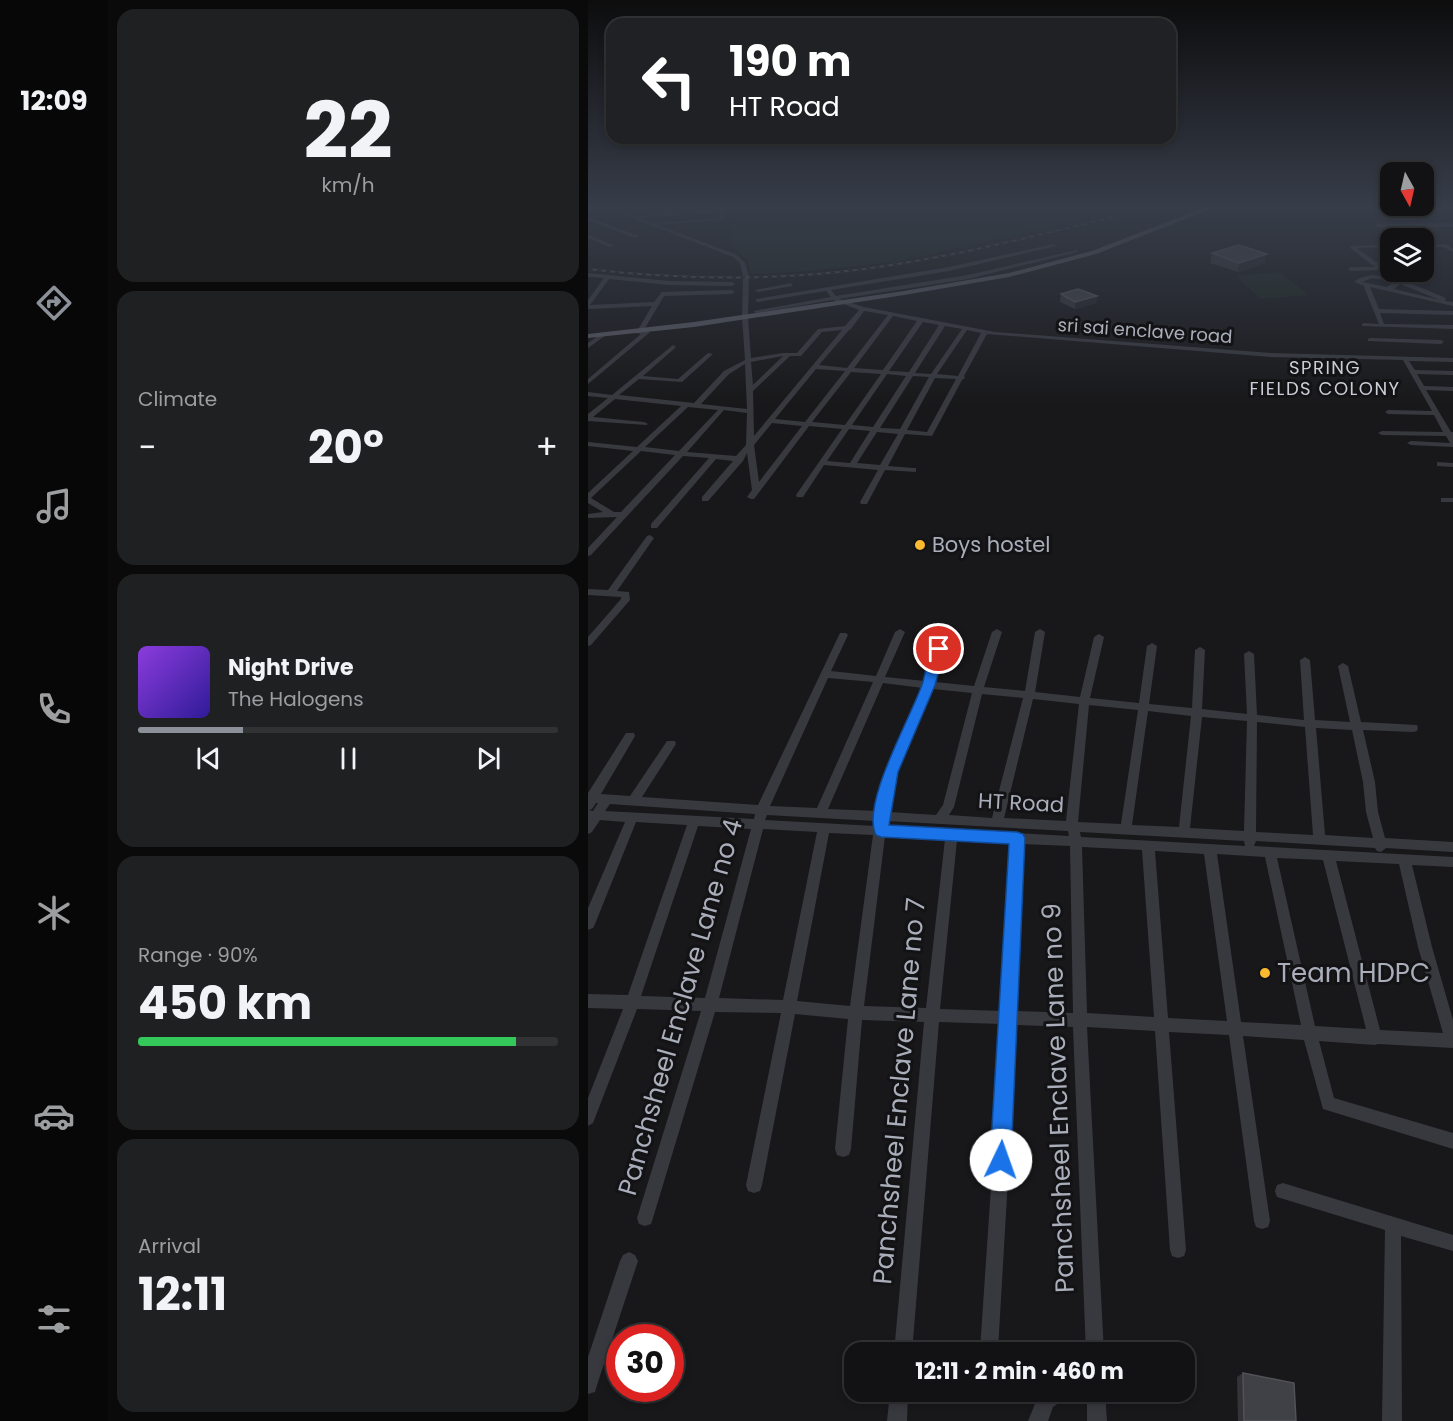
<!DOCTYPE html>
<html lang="en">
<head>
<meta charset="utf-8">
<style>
  :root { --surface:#121214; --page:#1f2022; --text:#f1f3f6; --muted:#9c9ea0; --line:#313234; --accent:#8c9099 }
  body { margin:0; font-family:Poppins,sans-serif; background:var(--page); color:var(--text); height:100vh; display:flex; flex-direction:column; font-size:22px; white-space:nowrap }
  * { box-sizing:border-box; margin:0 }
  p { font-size:20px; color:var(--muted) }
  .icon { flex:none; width:33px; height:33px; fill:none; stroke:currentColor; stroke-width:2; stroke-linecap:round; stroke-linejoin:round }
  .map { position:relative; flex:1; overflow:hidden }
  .sheet { display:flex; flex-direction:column; gap:9px; padding:9px; background:#0a0a0b; width:480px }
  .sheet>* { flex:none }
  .guide { position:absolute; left:18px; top:18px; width:570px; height:126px; border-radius:18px; box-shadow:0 3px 9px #0003,0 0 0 2px var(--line); background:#202124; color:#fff; overflow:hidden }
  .needle { width:39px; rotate:172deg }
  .tools { position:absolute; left:792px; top:162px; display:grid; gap:12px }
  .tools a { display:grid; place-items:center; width:54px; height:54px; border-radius:12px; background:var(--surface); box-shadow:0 3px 9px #0003,0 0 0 2px var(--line); font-size:30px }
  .speed { position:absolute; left:18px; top:1324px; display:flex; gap:12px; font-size:30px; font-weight:700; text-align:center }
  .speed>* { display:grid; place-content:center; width:78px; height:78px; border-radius:50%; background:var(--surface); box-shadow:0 3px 9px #0003,0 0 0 2px var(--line); line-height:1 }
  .speed .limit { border:9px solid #d22; background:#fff; color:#111 }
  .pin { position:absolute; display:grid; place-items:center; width:51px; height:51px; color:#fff; margin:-26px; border:3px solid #fff; border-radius:50%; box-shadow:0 2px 6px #0007 }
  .me { position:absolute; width:66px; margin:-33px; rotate:3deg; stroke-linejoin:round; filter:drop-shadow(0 0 4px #0008) }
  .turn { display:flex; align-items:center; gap:21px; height:126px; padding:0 24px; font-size:27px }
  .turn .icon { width:78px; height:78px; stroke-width:2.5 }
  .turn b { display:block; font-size:42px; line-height:51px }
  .big { font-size:45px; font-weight:700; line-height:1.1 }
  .sheet .card { flex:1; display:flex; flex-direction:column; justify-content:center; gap:9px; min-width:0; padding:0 21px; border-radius:18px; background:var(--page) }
  .sheet .dial { align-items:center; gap:0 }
  .dial b { font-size:78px; line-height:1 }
  .song { display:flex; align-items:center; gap:18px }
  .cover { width:72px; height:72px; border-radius:9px; background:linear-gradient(135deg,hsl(270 70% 55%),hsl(250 70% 35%)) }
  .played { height:6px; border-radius:3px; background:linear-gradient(90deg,var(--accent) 25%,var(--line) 25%) }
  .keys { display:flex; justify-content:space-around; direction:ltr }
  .heat { display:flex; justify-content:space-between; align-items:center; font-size:33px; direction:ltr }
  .charge { height:9px; border-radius:4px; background:linear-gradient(90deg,#34c759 90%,var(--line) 0) }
  .trip { position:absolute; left:256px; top:1342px; width:351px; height:60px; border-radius:18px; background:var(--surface); box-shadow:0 3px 9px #0003,0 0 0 2px var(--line); font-weight:700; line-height:60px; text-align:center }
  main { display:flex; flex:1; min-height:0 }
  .dock { display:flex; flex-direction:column; width:108px; justify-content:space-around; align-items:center; background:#070708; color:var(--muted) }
  .dock .icon { width:42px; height:42px }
  .dock .current { color:var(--accent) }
  .dock b { font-size:27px; color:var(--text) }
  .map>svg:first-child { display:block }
  .green { fill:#1d251f }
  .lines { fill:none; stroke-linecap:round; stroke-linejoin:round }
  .minor { fill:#38393f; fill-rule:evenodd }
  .major { fill:#54565e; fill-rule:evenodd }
  .rail-casing { stroke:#4b4d54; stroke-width:2 }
  .rail { stroke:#131315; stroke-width:1.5; stroke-dasharray:4.5; stroke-linecap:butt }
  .wall { fill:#343438 }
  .shaded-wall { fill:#232326 }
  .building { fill:#404146; stroke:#515258; stroke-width:1.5 }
  .route { fill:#1a73e8; stroke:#114b97; stroke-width:1.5 }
  .poi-dot { fill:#fbba2f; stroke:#131315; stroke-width:2 }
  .labels { text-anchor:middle; stroke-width:6; stroke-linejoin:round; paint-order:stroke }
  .far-street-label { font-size:18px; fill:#a9aeba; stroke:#131315 }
  .far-neighbourhood-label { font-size:18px; letter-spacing:1.5px; fill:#cbcdd6; stroke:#131315 }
  .poi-label { font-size:21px; fill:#a9aeba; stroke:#131315; text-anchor:start }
  .street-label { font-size:21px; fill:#a9aeba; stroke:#131315 }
  .near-poi-label { font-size:26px; fill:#a9aeba; stroke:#131315; text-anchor:start }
  .near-street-label { font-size:26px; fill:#a9aeba; stroke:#131315 }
</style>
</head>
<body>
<main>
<nav class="dock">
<b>12:09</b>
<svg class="icon current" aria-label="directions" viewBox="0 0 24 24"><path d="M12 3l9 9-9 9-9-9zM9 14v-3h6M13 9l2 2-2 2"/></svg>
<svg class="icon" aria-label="music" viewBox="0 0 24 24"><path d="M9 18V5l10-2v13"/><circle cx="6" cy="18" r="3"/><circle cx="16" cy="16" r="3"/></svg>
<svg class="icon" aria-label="phone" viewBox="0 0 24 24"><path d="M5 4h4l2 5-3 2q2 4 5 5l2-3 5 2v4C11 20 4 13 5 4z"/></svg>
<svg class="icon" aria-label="climate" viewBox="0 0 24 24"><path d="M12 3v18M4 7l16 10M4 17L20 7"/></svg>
<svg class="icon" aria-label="car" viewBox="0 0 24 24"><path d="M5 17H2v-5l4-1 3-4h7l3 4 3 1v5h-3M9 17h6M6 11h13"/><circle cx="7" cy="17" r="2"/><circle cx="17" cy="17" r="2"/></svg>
<svg class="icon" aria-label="filters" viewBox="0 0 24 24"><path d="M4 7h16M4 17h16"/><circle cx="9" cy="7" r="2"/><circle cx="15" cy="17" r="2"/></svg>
</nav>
<section class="sheet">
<div class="card dial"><b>22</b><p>km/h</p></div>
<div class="card"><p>Climate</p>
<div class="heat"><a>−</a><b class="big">20°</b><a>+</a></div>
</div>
<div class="card">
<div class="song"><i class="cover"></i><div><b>Night Drive</b><p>The Halogens</p></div></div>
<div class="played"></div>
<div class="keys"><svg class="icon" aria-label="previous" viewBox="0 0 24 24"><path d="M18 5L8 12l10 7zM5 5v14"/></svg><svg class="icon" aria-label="pause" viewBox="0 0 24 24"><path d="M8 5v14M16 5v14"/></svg><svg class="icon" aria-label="next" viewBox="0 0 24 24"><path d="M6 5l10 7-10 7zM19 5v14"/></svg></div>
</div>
<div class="card"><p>Range · 90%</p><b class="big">450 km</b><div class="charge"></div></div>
<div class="card"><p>Arrival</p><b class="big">12:11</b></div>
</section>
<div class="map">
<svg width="865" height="1421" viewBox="0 0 865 1421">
  <rect width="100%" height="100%" fill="#18181a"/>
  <path class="green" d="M139,207H553L307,262L212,272L162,274L160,261L141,242L146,218Z
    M692,272L720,295L673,299L648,276Z"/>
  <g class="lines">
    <path class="minor" d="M16,207H23L45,216L130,210L129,207H133L137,216L135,220L70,225L149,255L157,263L161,276L160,317L163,358L195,353H209L230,329L257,326L271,310L245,300L168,313L165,311L243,297L238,291L170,302L168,301V299L361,267L466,244L468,246L361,271L243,290L248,296L380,275L489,250V252L380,279L251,299L276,307L407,332L683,353L865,358V362L821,361L827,370L865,371V375L829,374L836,386L865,387V391L838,390L863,432H865V447L823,445L819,443L823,441L862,443L858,436L794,435L790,433L794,431L855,432L846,415L800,414L797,412L800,410L844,411L815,360L683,357L399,334L376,376L377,378L374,380L344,436L317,434L300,466L325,468H328V472L297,470L279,504H273L272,502L290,470L236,465L215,497H209L208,495L254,429L221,426L166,499H163L159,497L164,490L159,453L155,461L120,501H114V497L145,461L128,459L69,528H63V524L121,458L95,456L3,555L0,556V548L29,517L0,518V514L15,512L0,503V493L45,451L0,446V442L49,447L93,406L27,399L5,417L56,422L60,424L58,425L0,421V414L20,398L0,396V392L24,395L85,345L88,347L87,348L55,376L90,379L120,353L125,354L94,382L51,379L31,395L106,403L136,371L157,360L154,317L155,276L152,263L145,257ZM131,212L132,218L64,223L51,218ZM276,311L300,315L259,368L231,365L261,330L263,329ZM305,316L329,321L295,370L266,368ZM335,322L351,325L321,372L301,371ZM357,326L374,329L343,374L327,373ZM254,330L166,436L165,391L202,356H213L234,332ZM379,330L393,333L370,376L349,374ZM195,356L165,385L163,362ZM157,364L159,409L113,404L141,374ZM228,369L257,371L217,422L187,419ZM263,372L293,374L257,425L224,422ZM299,374L318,376L285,427L264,425ZM325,376L341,377L312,429L292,428ZM347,378L368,379L339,432L319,430ZM100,407L130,410L91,451L57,447ZM136,410L159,413L158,445L148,456L99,452ZM184,423L214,426L171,482L166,445ZM261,429L282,431L262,463L239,461ZM289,432L310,434L292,465L269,463ZM53,451L87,455L33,512H26L3,498Z
      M0,217L51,236V237L47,238L0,220Z
      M865,223V227L793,228L787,225L789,224Z
      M0,235L25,245V246L21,247L0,238Z
      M858,244L865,249V252L855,247H836V245Z
      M802,245V247L769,248L800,271V273H796L791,270L763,271L760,269L763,267H787L762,248V246Z
      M836,256L848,265V267H844L836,260Z
      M0,273L81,281L144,282L147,284L144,286L81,285L21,279L2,305L66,302L74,292L144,290L147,292L144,294L76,296L54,333L59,330L62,332L61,333L0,384V379L53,334L48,333L64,306L0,309V300L16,278L0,277Z
      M784,275L812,279L858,298L857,301L865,302V306L782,287L791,309L865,311V315L792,313L796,324L865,325V329L774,326V324L776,323L791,324L776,287L777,286L766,282L772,278ZM784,278L806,281L799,287L774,282ZM812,284L852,300L806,289Z
      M203,283L205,286L170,292L167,290Z
      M13,334L18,335L0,348V343Z
      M782,338L853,340L856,342L853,344L780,341V339Z
      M849,462L865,463V467L849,466Z
      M853,498H865V502H853Z
      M62,535L66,538L29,591L41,592L42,600L3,645L0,646V637L33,599V597L0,595V589L20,590L59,536Z
      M312,629L317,632L297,677L337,681L351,632L356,629L361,632L347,682L386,686L404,632L409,629L414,632L396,687L437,691L447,632L452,629L457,632L447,692L492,697L506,637L511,634L516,637L502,698L551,703L559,646L564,643L569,646L561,704L604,708L607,650L612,647L617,650L614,709L659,714L656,654L661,651L666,654L669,715L716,720L712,660L717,657L722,660L727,720L762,722L750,666L755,663L760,666L773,722L829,725L830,728L829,731L825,732L775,730L787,782L790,812L797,838L865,842V852L798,848L793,852L789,851L787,848L668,841L666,846L865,857V867L824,865L844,947L865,1020V1048L790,1044L787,1045L731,1041L746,1098L865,1133V1149L735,1109L716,1040L655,1036L682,1221L680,1227L674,1229L668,1227L666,1221L641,1035L581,1032L598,1250L596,1256L590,1258L584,1256L582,1250L567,1031L499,1027L516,1353H498L485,1027L429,1025L410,1350L409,1353H393L392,1350L414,1024L351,1022L324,1353H306L336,1022L274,1020L263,1149L261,1155L255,1157L249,1155L247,1149L260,1019L207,1014L174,1185L172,1191L166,1193L160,1191L158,1185L193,1013L127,1012L65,1218L63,1224L57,1226L51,1224L49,1218L113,1011L49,1009L5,1123L0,1126V1098L35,1009L0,1008V994L40,995L99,825L48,822L7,924L5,928L0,930V908L37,822L12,820L4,832L0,834V793L38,733H46L47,736L13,794L42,796L79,741H87L88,744L54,797L170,805L252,633H258L260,635L243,671L288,676L307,632ZM240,678L285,682L229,808L182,806ZM295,683L335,688L297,772L289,811L240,809ZM345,689L384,693L355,805L348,815L301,812L309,772ZM394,694L435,698L404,818L361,815L366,807ZM445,699L491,704L478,821L416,818ZM501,705L550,710L533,824L490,822ZM560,711L603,716L591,827L544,825ZM614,717L659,721L656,831L602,828ZM669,722L717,727L725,835L668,832ZM728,728L764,730L775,782L778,812L785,838L737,835ZM8,803H10L5,811L1,810L4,809ZM22,804L167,814L166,819L17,811ZM179,815L287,821V826L177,820ZM299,821L480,831L481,836L299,826ZM110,826L163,829L117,998L53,996ZM175,829L229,832L195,1000L131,998ZM492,832L656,841L657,846L493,837ZM241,833L285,835L262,1006L209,1001ZM297,836L357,839L338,1008L276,1006ZM369,840L423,843L415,1011L352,1009ZM435,844L482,846L485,1013L429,1011ZM494,847L554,850L566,1017L499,1013ZM567,851L616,854L639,1021L580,1018ZM629,854L677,857L713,1025L653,1022ZM689,858L735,860L778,1029L727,1026ZM748,861L811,864L830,947L855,1033L792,1030Z
      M695,1183L865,1235V1251L813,1236L814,1421H794L797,1230L689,1197L687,1191L689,1185Z
      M41,1252L47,1255L50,1261L9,1385L7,1392L0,1394V1357L32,1261L35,1255Z
      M302,1392H320L319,1421H299Z
      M454,1392H478L476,1399L465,1407L460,1421H440L451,1394Z
      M499,1392H517L519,1421H499Z"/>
    <path class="major" d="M618,207H628L508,254L421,277L316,295L106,327L0,338V334L106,322L316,291L421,273L504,251Z"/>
    <defs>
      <path id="rail" d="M0,269C92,280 184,281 276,269C375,256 472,229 569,207"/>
    </defs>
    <use href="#rail" class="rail-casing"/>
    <use href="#rail" class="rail"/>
  </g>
  <path class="wall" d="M624,253L677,263L650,272L622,263Z
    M473,294L509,296L508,303L487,309L472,302Z
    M655,1373L708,1421H650L649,1377Z"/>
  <path class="shaded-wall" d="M679,254L677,263L650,272L651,263Z
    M509,296L508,303L487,309V302Z"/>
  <path class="building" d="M651,245L679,254L651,263L624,253Z
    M490,289L509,296L487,302L473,294Z
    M655,1373L706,1383L708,1421H656Z"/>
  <linearGradient id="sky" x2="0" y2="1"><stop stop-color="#0d0d0e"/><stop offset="0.51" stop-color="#373d49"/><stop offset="1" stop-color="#373d49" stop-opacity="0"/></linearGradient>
  <rect width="865" height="406" fill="url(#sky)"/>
  <path class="route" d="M351,645L357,649L347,685L310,772L301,825L429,832L435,834L437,838L423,1160L420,1167L413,1170L405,1167L402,1160L421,844L293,837L288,835C272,804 325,714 335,682C338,672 340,648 351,645Z"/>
  <g class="poi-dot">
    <circle cx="332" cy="545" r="6"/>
    <circle cx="677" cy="973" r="6"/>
  </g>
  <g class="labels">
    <g class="far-street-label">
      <text transform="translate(557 331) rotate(4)" y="6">sri sai enclave road</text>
    </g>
    <g class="far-neighbourhood-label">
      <text x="737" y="374">SPRING<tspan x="737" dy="21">FIELDS COLONY</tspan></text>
    </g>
    <g class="poi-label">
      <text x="344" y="552">Boys hostel</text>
    </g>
    <g class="street-label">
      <text transform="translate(433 803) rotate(3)" y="7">HT Road</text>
    </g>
    <g class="near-poi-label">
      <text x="689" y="982">Team HDPC</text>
    </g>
    <g class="near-street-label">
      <text transform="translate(92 1007) rotate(-74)" y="9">Panchsheel Enclave Lane no 4</text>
      <text transform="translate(311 1091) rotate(-85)" y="9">Panchsheel Enclave Lane no 7</text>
      <text transform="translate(470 1098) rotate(-92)" y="9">Panchsheel Enclave Lane no 9</text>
    </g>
  </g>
</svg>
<div class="tools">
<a><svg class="needle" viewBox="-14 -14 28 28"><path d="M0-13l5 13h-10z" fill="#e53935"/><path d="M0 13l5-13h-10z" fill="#9c9ea0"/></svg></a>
<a><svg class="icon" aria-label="layers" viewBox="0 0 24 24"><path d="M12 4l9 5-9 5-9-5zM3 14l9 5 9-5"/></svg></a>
</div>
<div class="speed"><div class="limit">30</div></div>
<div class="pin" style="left:351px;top:649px;background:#d93025"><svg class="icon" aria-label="arrive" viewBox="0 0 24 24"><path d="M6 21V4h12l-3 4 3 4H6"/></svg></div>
<svg class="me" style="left:413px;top:1160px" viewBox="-20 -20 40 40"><circle r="19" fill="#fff"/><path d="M0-13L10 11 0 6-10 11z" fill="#1a73e8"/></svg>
<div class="trip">12:11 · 2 min · 460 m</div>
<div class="guide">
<div class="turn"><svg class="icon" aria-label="left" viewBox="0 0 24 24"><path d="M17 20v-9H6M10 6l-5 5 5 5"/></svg><div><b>190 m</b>HT Road</div></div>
</div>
</div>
</main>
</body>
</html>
